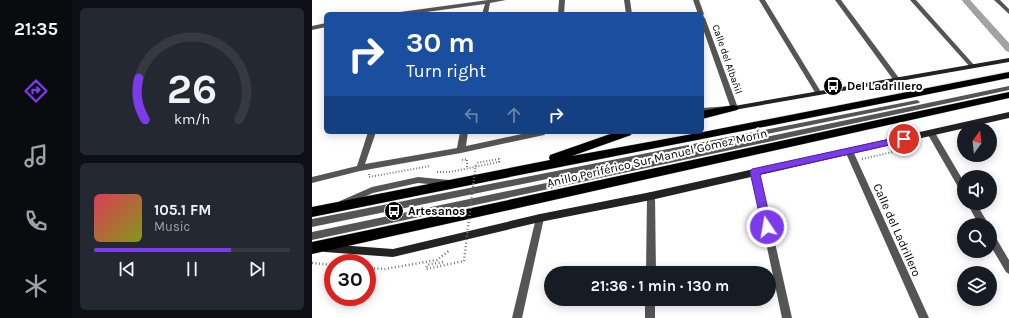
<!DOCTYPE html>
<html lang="en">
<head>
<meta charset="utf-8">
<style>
  :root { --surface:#171b24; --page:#242831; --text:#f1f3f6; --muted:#9ea1a6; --line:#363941; --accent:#7c3aed }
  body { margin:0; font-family:Karla,sans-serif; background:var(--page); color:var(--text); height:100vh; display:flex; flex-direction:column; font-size:15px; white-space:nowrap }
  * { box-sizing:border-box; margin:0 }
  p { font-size:13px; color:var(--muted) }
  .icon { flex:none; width:22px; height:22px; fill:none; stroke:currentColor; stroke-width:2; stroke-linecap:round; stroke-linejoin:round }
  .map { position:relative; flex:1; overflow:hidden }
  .sheet { display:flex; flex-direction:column; gap:8px; padding:8px; background:#0d0f14; width:240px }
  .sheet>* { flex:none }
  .guide { position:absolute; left:12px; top:12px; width:380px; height:122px; border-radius:6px; box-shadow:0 2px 10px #0003; background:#1a4fa0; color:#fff; overflow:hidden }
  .needle { width:26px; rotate:15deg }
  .buttons { position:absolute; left:645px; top:122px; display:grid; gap:8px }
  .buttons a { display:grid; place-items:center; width:40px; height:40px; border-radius:50%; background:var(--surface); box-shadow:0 2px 10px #0003; font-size:20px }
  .speed { position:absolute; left:12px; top:254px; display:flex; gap:8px; font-size:20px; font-weight:700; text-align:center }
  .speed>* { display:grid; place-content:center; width:52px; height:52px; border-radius:50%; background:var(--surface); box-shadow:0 2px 10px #0003; line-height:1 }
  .speed .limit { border:6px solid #d22; background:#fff; color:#111 }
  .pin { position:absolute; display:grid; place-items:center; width:34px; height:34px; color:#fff; margin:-17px; border:2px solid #fff; border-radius:50%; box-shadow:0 1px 4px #0007 }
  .me { position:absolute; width:44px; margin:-22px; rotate:348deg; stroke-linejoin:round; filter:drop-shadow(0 0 3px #0008) }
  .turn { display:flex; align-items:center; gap:14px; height:84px; padding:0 16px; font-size:18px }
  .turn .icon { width:52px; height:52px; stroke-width:2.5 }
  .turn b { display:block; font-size:28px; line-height:34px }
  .lanes { display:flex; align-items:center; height:38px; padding:0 16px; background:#0003; justify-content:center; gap:20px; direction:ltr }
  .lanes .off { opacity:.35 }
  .sheet .tile { flex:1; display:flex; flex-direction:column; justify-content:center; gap:6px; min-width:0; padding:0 14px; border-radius:6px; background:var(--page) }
  .sheet .dial { align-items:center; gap:0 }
  .dial svg { height:104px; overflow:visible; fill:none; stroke:var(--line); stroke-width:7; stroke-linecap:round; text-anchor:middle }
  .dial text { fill:var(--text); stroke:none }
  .song { display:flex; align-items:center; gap:12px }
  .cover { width:48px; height:48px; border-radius:6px; background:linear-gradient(135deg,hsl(350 70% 55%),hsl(70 70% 35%)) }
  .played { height:4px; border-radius:2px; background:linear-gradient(90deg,var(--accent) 70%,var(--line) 70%) }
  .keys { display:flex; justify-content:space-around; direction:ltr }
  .trip { position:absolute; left:232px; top:266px; width:232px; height:40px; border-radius:20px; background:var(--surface); box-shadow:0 2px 10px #0003; font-weight:700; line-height:40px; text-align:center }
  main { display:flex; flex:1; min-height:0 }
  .menu { display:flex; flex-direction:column; width:72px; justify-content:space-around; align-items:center; background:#090b0e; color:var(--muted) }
  .menu .icon { width:28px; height:28px }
  .menu .active { color:var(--accent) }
  .menu b { font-size:18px; color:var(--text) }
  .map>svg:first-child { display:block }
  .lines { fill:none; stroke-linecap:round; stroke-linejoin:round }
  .canal { fill:#a3a3a3; fill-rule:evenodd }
  .trunk-casing { stroke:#dbdbdb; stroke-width:1 }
  .path-far2 { stroke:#777; stroke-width:1.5; stroke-dasharray:0.5 1.5; stroke-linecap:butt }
  .path-far1 { stroke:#777; stroke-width:2; stroke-dasharray:1 2; stroke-linecap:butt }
  .path { stroke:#777; stroke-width:2.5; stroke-dasharray:1 2.5; stroke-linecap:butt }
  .service { fill:#555; fill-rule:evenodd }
  .minor { fill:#555; fill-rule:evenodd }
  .secondary { fill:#222; fill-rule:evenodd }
  .trunk { fill:#000; fill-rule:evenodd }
  .path-bridge-far1 { stroke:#777; stroke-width:2; stroke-dasharray:1 2; stroke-linecap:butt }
  .path-bridge { stroke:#777; stroke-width:2.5; stroke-dasharray:1 2.5; stroke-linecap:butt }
  .route { fill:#7c3aed; stroke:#51269a }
  .labels { text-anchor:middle; stroke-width:4; stroke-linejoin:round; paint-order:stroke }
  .far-street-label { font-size:10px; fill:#000; stroke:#fff }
  .poi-label { font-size:12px; font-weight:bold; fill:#000; stroke:#fff; text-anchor:start }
  .street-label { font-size:12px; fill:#000; stroke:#fff }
</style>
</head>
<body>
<main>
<nav class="menu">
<b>21:35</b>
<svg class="icon active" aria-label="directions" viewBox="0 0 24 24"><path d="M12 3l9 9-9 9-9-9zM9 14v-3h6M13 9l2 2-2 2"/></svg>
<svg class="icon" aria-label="music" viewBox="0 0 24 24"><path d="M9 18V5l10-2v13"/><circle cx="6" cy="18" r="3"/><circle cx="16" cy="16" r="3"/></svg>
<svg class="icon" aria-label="phone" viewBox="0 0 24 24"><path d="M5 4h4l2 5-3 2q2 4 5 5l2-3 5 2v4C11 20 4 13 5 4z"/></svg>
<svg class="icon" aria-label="climate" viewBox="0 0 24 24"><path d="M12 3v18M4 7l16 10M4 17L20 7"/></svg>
</nav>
<section class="sheet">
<div class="tile dial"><svg viewBox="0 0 100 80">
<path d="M14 69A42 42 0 1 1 86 69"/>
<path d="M14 69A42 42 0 0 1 9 37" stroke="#7c3aed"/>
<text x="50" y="56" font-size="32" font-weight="700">26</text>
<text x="50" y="72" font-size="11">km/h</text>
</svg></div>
<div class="tile">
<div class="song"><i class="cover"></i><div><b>105.1 FM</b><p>Music</p></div></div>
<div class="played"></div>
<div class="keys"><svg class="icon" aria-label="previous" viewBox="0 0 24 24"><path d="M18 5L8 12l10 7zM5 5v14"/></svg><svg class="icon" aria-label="pause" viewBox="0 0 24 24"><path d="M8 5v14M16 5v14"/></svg><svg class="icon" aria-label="next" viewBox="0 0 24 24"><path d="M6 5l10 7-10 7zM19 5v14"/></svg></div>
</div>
</section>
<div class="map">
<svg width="697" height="318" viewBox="0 0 697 318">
  <rect width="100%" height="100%" fill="#fff"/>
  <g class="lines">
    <path class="canal" d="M650,0H658L697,43V52L694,51Z"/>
    <defs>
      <path id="trunk" d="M697,72V78C465,125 232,169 0,217V207L238,160L237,158L238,155L304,132H320L319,135L260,156L386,133Z
        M697,92V98L0,254V242C233,193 464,141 697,92Z
        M422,105L427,108L425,110L390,119V111Z"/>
    </defs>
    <use href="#trunk" class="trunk-casing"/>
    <path class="path-far2" d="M650,0L684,39"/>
    <path class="path-far1" d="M550,159L589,150
      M150,160L155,159V169
      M125,172H138L187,162V159L164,163
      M57,174V177L118,166"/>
    <path class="path" d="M131,262L115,265L114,269L152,261
      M0,263L21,265
      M55,268L73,269L125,260L138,250"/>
    <path class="service" d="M697,86V90L0,240V232Z
      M605,100L608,102L607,103L0,227V219Z
      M106,177L137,180L140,181L141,183L140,185L137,186L106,183L61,193L31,206L28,205L27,203L28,201L60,187Z"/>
    <path class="minor" d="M176,0H194L178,3L176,14H170L173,4L100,14H85L88,12Z
      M247,0H253L252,14H246Z
      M312,0H318L320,14H314Z
      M381,0H387L392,14L391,15L386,14Z
      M447,0H453L509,92L508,94H504Z
      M523,0H529L587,78V82H583Z
      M598,0H604L663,66V68H659Z
      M682,0H688L697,9V14Z
      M390,16L393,18L426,108L425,110L390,112V108L418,106L390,26Z
      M14,23V27L0,30V26Z
      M619,130L622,131L652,182V194L649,192L615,133Z
      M56,132H64L53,164L145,148L148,132H156L154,146L219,132H236L232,135L149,153L48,171L0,183V177L45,166Z
      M537,148L541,151L617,318H607L533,151Z
      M443,169L446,170L447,172L480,318H470L439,172L440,170Z
      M339,192L342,193L343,196L344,273H334L335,196L336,193Z
      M655,203H664L677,225H667Z
      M228,214L231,215L232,218L210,318H200L224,218L225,215Z
      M678,232L681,233L697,260V274L694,272L678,245Z
      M333,299H343V318H333Z"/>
    <path class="secondary" d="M697,58V62L422,110L418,108L422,106Z
      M697,112V118L339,200L228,222L81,257L13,252L10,251L8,248L10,245L13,244L81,249L228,214L339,192Z"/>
    <use href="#trunk" class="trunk"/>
    <path class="path-bridge-far1" d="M161,187L164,163"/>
    <path class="path-bridge" d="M152,261L161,186"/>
  </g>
  <path class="route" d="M592,136L596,139L595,141L448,174L460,227L459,231L455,232L451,231L438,172L440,169Z"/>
  <defs>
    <symbol id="bus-disc" viewBox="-11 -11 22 22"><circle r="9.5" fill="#000" stroke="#fff"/><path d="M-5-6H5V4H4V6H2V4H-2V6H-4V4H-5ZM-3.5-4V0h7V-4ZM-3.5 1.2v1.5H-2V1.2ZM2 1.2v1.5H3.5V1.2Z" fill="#fff"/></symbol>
  </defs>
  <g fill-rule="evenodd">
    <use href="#bus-disc" x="510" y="75" width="22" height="22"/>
    <use href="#bus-disc" x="71" y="200" width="22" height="22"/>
  </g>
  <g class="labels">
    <g class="far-street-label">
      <text transform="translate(416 59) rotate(71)" y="4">Calle del Albañil</text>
    </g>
    <g class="poi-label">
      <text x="535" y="90">Del Ladrillero</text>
      <text x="96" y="215">Artesanos</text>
    </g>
    <g class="street-label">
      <text transform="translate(345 158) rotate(-13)" y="4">Anillo Periférico Sur Manuel Gómez Morín</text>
      <text transform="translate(585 230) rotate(66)" y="4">Calle del Ladrillero</text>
    </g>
  </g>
</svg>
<div class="buttons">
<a><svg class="needle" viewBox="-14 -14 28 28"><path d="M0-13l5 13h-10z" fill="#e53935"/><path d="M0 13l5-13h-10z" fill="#9ea1a6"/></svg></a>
<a><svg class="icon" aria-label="sound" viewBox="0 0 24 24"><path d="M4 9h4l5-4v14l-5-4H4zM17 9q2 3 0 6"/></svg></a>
<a><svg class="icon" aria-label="search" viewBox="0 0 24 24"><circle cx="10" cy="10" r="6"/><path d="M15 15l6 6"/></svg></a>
<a><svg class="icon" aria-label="layers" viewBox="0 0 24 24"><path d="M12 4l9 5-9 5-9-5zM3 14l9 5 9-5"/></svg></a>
</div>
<div class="speed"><div class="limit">30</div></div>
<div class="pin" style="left:592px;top:139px;background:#d93025"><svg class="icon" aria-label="arrive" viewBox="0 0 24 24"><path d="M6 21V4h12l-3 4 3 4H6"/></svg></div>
<svg class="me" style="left:455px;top:227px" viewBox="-20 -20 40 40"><circle r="17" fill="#7c3aed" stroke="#fff" stroke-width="3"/><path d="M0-11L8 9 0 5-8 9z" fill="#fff"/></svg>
<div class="trip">21:36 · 1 min · 130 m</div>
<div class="guide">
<div class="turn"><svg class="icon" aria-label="right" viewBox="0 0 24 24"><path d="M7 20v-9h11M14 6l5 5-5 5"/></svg><div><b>30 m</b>Turn right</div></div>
<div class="lanes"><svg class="icon off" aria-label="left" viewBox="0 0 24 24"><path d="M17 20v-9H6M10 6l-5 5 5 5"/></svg><svg class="icon off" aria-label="ahead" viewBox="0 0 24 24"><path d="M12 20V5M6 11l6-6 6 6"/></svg><svg class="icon" aria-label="right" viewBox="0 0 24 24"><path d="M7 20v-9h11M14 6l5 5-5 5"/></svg></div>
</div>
</div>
</main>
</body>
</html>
